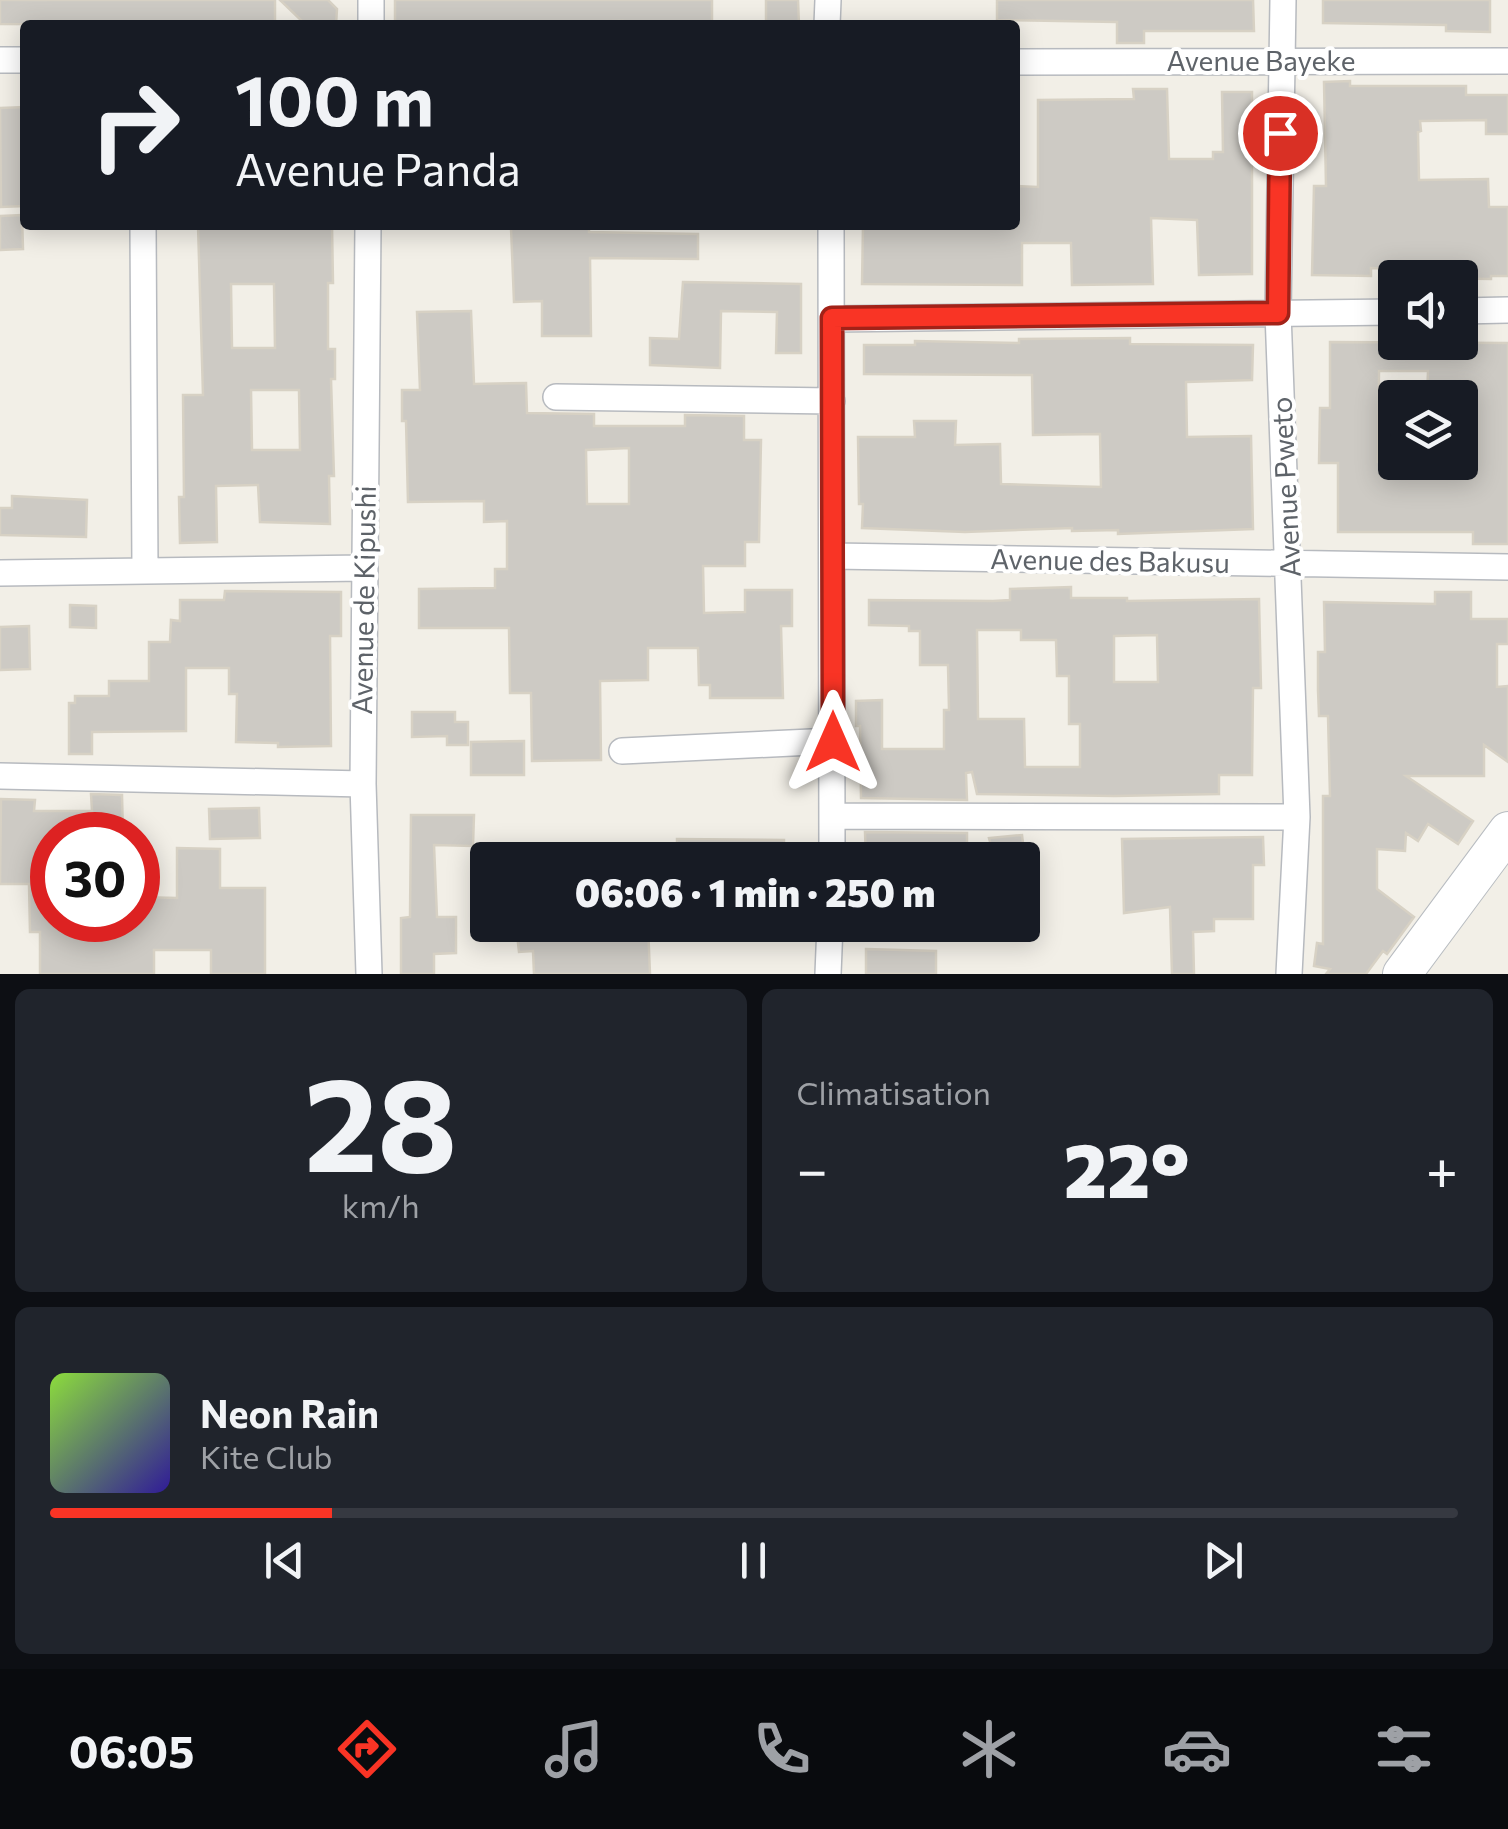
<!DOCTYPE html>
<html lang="fr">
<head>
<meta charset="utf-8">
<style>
  :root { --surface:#171b24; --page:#20242c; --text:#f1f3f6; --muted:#9ea1a6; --line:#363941; --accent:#f93425 }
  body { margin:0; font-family:Commissioner,sans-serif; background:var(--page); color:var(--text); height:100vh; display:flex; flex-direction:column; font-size:38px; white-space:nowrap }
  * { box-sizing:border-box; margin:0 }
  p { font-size:32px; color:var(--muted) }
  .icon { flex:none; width:55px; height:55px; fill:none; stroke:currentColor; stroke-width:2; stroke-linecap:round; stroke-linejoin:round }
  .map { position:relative; height:974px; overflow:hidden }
  .details { display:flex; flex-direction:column; gap:15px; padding:15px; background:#0d0f14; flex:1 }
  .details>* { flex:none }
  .banner { position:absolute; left:20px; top:20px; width:1000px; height:210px; border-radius:10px; box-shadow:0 5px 25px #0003; background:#171b24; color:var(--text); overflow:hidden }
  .buttons { position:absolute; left:1378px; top:260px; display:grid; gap:20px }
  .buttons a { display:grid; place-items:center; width:100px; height:100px; border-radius:10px; background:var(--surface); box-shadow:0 5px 25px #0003; font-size:50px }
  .speed { position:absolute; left:30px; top:812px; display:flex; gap:20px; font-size:50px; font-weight:700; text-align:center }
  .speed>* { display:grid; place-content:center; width:130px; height:130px; border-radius:50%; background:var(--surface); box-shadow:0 5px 25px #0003; line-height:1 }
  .speed .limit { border:15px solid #d22; background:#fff; color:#111 }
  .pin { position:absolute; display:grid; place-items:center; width:85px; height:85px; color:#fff; margin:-42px; border:5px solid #fff; border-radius:50%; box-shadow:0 2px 10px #0007 }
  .me { position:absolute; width:110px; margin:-55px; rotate:0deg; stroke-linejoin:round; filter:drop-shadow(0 0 8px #0008) }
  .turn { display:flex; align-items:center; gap:35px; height:210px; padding:0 50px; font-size:45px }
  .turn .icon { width:130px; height:130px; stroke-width:2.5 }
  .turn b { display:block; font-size:70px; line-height:85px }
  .big { font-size:75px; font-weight:800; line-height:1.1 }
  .details .widget { flex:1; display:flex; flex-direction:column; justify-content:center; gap:15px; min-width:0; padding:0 35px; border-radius:15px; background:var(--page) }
  .details .dial { align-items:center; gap:0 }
  .dial b { font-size:130px; line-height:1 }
  .song { display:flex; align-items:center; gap:30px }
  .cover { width:120px; height:120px; border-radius:15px; background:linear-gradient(135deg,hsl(90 70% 55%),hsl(250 70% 35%)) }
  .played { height:10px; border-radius:5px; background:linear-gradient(90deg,var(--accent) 20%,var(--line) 20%) }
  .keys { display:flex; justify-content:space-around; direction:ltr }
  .heat { display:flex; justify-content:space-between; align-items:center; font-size:55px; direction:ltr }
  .details .tiles { flex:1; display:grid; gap:15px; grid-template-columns:1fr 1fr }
  .widget:last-child { grid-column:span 2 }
  .trip { position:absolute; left:470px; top:842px; width:570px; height:100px; border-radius:10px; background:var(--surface); box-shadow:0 5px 25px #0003; font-weight:800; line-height:100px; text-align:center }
  .tabs { display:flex; height:160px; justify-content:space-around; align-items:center; background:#090b0e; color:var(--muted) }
  .tabs .icon { width:70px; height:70px }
  .tabs .selected { color:var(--accent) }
  .tabs b { font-size:45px; color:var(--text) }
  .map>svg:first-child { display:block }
  .building { fill:#cdcac4; stroke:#d7d1c4; stroke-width:2.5; fill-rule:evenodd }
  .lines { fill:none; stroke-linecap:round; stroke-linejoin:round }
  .street-casing { stroke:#b7babf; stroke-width:28 }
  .secondary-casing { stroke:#b8bcc1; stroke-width:40 }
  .street { stroke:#fff; stroke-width:25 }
  .secondary { stroke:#fff; stroke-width:38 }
  .route-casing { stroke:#a22218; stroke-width:25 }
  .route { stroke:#f93425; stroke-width:18 }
  .labels { text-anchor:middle; stroke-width:8; stroke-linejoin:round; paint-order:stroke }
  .street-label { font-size:28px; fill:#5e6369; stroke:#fff }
</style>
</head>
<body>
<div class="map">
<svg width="1508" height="974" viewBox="0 0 1508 974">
  <rect width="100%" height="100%" fill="#f2efe7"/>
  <path class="building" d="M0,0H275V25L0,24Z
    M280,0H328L337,9L336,25H306Z
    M395,0H712V25L621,21L395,25Z
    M766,0H798L799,25H766Z
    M997,0H1253L1254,31H1144V43H1117V22L997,20Z
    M1323,0H1490V32L1446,31V25L1323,23Z
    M1350,81V86H1466V95H1508V134H1486V120L1420,121L1421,131L1418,132L1419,180L1488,179L1489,207H1508V276H1491V279L1418,278V270L1371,268V276L1312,275L1314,186H1326L1324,82Z
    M1133,89H1167L1169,159H1213V152H1223L1222,92H1252V274L1199,275L1197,220L1151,218L1153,284L1072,285L1071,243H1022V285L862,284L863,225H1015V186L1038,187V100L1134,99Z
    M25,107V206L1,207L0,108Z
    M22,215L23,249L0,250V216Z
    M198,225H332L333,283H328V349H335V379H331L334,476H329L330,524L260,522L258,485L216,486L217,542L180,543L179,497H184L183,395H203ZM231,284H274L275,348H232ZM251,390H299L300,450H252Z
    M589,227V232L698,234V259L590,258L591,336H542V301L514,302L511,228Z
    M683,282L801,284V353H776L777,312L721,311L720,368L650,365V338L679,339Z
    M471,311L474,384L526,383L527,413L594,414V426H685V415L744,416V440H761L759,542H745V566H703L704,613L745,612V590H792V626H781L783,698H710V685H699L698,648H648V680L600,681L601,760L532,761L531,693H510L509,628H419V589L495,588V569H507V521L484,522V501L408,502L406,421H402V390H420L417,312ZM629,448V504H587L586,450Z
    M1130,338V344L1253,345L1252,380L1186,382L1187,437L1251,436L1253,529L1118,534V530L1072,531V528L965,532L862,528L863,504H859L858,437H915L914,421H956L955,445L1000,444L1001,484L1101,487L1100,434L1033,435L1032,375L864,374V345H915V341L1019,343V339Z
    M1330,342L1508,343V544H1473V532H1338V463H1319L1320,408H1330ZM1379,371H1428L1427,398H1460V462H1378Z
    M12,496L87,500L86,537L0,535V508H12Z
    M1071,587V598H1127V601L1259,599L1261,688H1253L1252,775H1219V794L1115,796L977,794L972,772L966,773L967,800L861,798L860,726H856V701L882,700V749H944V710H949L948,665H920V631H909V626L869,625V600L993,601L1010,600V589ZM977,630H1021V640H1056L1057,676H1069V724H1080V767H1025L1024,719H978ZM1157,635L1158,682H1114V636Z
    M225,591L341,592V636H330L331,746L278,747V743L236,742L237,694H229V668H186V731L92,732V754H69V703H75V696H109V681H149V642H170L171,620L180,621V600H224Z
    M1435,592H1471V619H1508V644H1497V687L1508,686V762L1484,745V776H1406L1473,821L1458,844L1428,824L1418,841L1406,833L1405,851L1377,849V889L1414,917L1387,954L1383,951L1366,974H1326L1330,969L1314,966L1317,943L1323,944V796H1330L1328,716H1319L1318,690V652H1325L1324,602L1435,604Z
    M70,605L96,606V628L70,627Z
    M29,626L30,669L0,670V627Z
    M412,712H455V722H468V745H447V736L412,737Z
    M524,741V775H471V742Z
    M91,794L122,795L123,835H52V920H138V897L177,898V848L220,849V888H265V974H211V950H154V974H40V932H30L29,884H0L1,799L35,800L34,811H92Z
    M259,808L260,838L210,839L209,809Z
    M411,815H474L473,846L434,845L437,917H456V953L434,954V974H401V918L410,917Z
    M865,832L967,833V860H866Z
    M1022,835L1025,860H995L989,838Z
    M1263,837L1264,865H1253V919H1214V931L1193,932L1194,974H1172L1170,907L1124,913L1122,839Z
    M677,839L784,840V860H677Z
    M516,925H648L650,974H534L533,951L519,952Z
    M866,949L936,951V974H866Z"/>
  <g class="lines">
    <defs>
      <path id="street" d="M1283,0L1278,313L1297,817L1289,974
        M371,25V0
        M827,25L828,0
        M0,60H25
        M1015,62L1508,61
        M143,225L145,569
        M368,225L363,784L369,974
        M831,225L832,860
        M1460,311L1508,310
        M832,319L1395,312
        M556,397L832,401
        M833,556L1508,567
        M0,573L364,568
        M622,751L833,741
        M0,776L363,784
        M833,816L1297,817
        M828,974L830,925"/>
      <path id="secondary" d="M1402,974L1508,831"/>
    </defs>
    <use href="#street" class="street-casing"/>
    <use href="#secondary" class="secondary-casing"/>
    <use href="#street" class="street"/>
    <use href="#secondary" class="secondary"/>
  </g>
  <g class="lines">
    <defs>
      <path id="route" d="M833,742L832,318L1278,313L1280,133"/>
    </defs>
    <use href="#route" class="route-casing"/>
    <use href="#route" class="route"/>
  </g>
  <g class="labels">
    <g class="street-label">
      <text x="1261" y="71">Avenue Bayeke</text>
      <text transform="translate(1286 487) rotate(-93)" y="10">Avenue Pweto</text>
      <text transform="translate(1110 561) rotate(1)" y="10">Avenue des Bakusu</text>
      <text transform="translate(364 600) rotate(-89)" y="10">Avenue de Kipushi</text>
    </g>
  </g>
</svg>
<div class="buttons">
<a><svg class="icon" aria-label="sound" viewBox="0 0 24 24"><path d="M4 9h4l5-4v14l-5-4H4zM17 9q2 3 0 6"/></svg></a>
<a><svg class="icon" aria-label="layers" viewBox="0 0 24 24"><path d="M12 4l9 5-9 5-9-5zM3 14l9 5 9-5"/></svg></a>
</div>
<div class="speed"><div class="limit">30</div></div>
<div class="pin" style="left:1280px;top:133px;background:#d93025"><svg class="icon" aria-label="arrive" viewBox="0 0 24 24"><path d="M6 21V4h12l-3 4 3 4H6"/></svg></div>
<svg class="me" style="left:833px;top:742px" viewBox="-20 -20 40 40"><path d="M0-17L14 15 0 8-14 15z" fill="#f93425" stroke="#fff" stroke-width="4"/></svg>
<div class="trip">06:06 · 1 min · 250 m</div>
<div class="banner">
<div class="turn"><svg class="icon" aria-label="right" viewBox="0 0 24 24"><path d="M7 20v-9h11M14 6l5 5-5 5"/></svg><div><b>100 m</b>Avenue Panda</div></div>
</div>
</div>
<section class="details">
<div class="tiles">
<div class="widget dial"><b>28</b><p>km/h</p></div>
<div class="widget"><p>Climatisation</p>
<div class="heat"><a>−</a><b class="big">22°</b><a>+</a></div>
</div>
<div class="widget">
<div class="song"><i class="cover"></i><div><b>Neon Rain</b><p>Kite Club</p></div></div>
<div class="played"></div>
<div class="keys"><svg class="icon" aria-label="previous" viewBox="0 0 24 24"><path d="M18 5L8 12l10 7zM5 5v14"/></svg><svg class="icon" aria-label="pause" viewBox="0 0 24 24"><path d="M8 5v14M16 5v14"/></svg><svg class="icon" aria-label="next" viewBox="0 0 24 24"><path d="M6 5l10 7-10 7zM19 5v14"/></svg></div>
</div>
</div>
</section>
<nav class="tabs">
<b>06:05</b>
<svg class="icon selected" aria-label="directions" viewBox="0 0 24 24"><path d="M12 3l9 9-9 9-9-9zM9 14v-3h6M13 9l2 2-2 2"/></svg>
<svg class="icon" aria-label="music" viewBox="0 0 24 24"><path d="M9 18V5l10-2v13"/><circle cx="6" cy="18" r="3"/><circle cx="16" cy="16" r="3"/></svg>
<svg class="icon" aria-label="phone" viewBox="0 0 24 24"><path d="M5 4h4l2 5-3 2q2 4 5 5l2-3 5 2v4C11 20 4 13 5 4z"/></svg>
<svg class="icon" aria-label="climate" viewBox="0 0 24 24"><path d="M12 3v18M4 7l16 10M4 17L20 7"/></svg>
<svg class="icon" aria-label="car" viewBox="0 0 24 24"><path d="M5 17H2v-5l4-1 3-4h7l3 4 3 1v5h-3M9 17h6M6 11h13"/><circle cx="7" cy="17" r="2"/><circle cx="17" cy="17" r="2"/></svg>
<svg class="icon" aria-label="filters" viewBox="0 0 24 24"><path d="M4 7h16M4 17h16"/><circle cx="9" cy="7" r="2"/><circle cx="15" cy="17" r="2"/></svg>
</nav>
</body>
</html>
